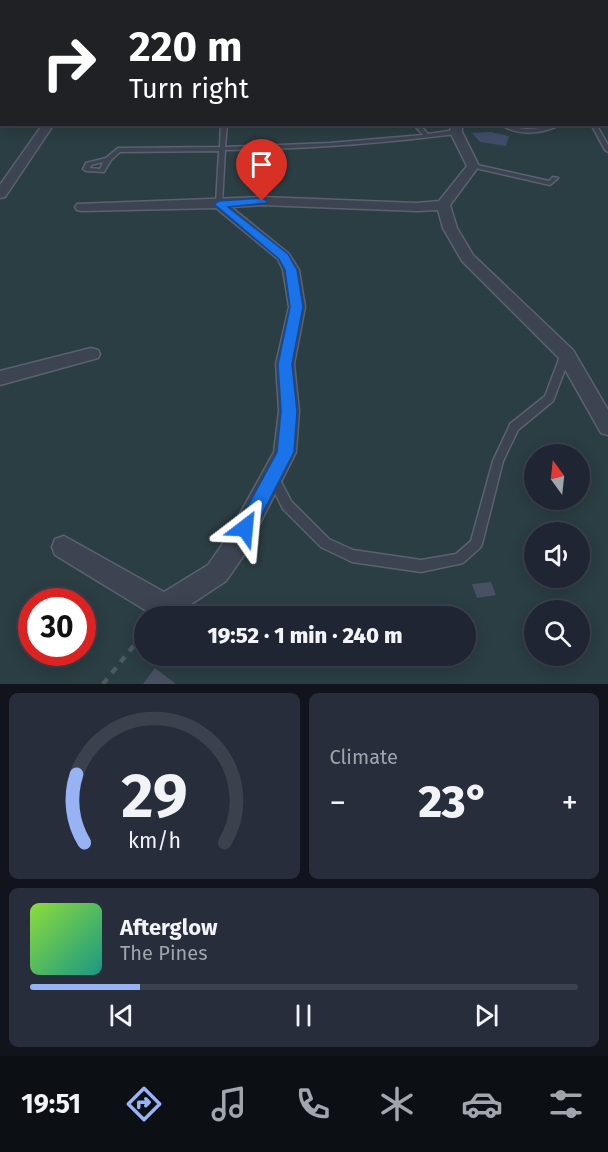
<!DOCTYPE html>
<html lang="en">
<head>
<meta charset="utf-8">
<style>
  :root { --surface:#1f2532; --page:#272d3a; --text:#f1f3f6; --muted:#a1a5ac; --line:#3c424d; --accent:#98b3f3 }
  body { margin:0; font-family:"Fira Sans",sans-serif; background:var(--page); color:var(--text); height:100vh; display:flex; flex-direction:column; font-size:22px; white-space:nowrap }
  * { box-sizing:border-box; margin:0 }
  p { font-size:20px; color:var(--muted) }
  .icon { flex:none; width:33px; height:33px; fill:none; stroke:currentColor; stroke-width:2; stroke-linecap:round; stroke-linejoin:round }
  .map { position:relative; height:684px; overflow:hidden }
  .details { display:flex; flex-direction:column; gap:9px; padding:9px; background:#11141c; flex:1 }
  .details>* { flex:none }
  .top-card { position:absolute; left:0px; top:0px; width:609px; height:126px; box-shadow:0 3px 15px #0003,0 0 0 2px var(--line); background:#202124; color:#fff; overflow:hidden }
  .needle { width:39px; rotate:345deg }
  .fabs { position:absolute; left:524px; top:444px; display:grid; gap:12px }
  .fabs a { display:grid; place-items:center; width:66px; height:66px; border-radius:50%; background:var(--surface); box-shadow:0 3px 15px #0003,0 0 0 2px var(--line); font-size:30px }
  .speed { position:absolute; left:18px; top:588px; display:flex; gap:12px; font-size:30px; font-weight:700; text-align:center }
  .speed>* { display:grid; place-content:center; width:78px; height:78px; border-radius:50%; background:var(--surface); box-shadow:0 3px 15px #0003,0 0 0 2px var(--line); line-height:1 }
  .speed .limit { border:9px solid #d22; background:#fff; color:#111 }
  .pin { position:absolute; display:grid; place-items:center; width:51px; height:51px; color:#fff; margin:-62px -26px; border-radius:50% 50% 50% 0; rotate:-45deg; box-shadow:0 0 6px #0007 }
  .pin .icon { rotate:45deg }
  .me { position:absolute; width:66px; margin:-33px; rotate:29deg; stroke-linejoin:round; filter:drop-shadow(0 0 4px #0008) }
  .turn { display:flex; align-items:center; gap:21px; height:126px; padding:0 30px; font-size:27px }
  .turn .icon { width:78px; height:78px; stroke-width:2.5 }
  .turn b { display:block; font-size:42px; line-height:51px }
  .big { font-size:45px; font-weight:800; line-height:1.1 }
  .details .card { flex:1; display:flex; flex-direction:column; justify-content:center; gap:9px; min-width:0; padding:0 21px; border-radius:9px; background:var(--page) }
  .details .dial { align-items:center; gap:0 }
  .dial svg { height:156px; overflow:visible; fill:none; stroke:var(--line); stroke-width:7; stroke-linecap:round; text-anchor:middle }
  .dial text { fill:var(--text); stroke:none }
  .song { display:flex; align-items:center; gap:18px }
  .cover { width:72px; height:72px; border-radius:9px; background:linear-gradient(135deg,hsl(90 70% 55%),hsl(170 70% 35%)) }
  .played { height:6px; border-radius:3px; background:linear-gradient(90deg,var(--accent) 20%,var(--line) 20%) }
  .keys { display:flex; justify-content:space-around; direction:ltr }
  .heat { display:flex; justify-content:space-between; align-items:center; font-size:33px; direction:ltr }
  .details .tiles { flex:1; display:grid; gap:9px; grid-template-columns:1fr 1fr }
  .card:last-child { grid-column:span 2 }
  .trip { position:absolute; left:134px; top:606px; width:342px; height:60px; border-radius:30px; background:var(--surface); box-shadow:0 3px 15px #0003,0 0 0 2px var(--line); font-weight:800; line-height:60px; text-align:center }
  .menu { display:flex; height:96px; justify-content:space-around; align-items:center; background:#0c0f14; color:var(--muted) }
  .menu .icon { width:42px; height:42px }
  .menu .selected { color:var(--accent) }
  .menu b { font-size:27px; color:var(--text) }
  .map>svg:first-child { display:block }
  .green { fill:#2b3e43; fill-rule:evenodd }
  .water { fill:#404d6a }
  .building { fill:#485163 }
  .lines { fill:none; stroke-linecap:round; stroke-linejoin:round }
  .lane-casing { stroke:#5b616f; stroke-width:3 }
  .street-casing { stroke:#5b616f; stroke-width:3 }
  .path-far1 { stroke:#495b5f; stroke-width:1.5; stroke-dasharray:2 2; stroke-linecap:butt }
  .path { stroke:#495b5f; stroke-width:4.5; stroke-dasharray:7 7; stroke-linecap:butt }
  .lane { fill:#3d4451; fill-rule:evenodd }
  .street { fill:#3d4451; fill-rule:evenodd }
  .route { fill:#1a73e8; stroke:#114b97; stroke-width:1.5 }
</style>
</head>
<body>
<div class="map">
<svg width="608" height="684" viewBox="0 0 608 684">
  <rect width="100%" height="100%" fill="#293142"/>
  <path class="green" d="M0,0H608V684H0ZM2,2H608V124H2ZM534,454H579V500H534ZM534,532H579V578H534ZM32,602H82V652H32ZM534,610H579V656H534ZM144,616H465V656H144Z"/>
  <path class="water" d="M491,132L509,136L506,146L480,142L472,133Z"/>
  <path class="building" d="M491,582L496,595L477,598L472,584Z
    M155,668L176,684H143Z"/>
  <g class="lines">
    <defs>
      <path id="lane" d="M0,61H2V63H0Z
        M221,124H227L225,147L330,143L423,135L413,124H419L428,134L456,130L459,132L456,134C379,144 303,149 225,150L222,204L219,206L216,204L219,151L120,152L111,160L104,172L86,171L83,169L86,163L106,158L118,148L220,147ZM103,162L100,169L90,168L91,165Z
        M500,124C510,124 518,130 528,129C540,129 551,124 562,124C543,134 519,137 500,124Z
        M591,124H596L608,145V152L605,150Z
        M473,164L549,181L553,177L558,178L550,185L471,167L470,166Z
        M260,189L263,191L265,201L262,203L259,201L257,191Z
        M566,351L571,354L553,401L518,430L503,461L482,544L480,548L463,563L421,572L352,562L321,547L283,509L267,477L269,474L273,472L277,474L291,501L329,539L353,550L421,560L456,554L471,541L493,461L509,427L510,424L545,396L561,354Z"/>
      <path id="street" d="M8,0H16V2H8Z
        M82,0H93L80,2Z
        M185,0H193L194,1L187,2Z
        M352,0H360V2H352Z
        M0,10H2L0,15Z
        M0,25H2V29H0Z
        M2,79V87H0V80Z
        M43,124H54L5,197L0,198V185Z
        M451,124H462V132L479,166L450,205L457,228L473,255L573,350L608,410V435L601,433L558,357L462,261L443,228L438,210L417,211L262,205L231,207L289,254L299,270L305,307L294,364L299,411L296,452L244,555L226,581L173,616H155L55,555L52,547L55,539L64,536L164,592L208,565L226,539L274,452L279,411L276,364L289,307L283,270L278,259L216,208L82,211L77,210L75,207L77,204L262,197L417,203L439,201L467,166L450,132Z
        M91,348L98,350L100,354L98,358L0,385V371Z"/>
    </defs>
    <use href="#lane" class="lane-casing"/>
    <use href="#street" class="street-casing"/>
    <path class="path-far1" d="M118,0H136"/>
    <path class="path" d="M103,684L144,633"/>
    <use href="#lane" class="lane"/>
    <use href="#street" class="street"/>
  </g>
  <path class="route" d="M262,198L267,201L266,203L228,207L288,254L297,270L303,307L292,364L297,411L294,452L252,534L245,536L239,534L236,528L277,452L281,411L278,364L290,307L285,270L279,259L214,204L219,201Z"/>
</svg>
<div class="fabs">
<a><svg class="needle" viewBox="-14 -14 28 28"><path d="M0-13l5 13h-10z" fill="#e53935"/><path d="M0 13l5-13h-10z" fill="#a1a5ac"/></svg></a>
<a><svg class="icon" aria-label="sound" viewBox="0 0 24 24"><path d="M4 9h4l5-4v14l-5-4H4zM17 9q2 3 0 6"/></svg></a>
<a><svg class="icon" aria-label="search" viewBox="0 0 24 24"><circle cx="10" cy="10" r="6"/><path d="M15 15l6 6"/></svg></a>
</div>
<div class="speed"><div class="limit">30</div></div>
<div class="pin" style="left:262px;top:201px;background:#d93025"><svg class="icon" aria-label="arrive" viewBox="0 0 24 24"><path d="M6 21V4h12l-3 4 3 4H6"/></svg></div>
<svg class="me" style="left:245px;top:528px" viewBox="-20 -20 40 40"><path d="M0-17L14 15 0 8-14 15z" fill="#1a73e8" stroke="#fff" stroke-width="4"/></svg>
<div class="trip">19:52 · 1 min · 240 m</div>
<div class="top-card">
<div class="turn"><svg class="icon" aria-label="right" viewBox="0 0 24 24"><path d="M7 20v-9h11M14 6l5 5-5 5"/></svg><div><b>220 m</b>Turn right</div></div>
</div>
</div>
<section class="details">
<div class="tiles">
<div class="card dial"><svg viewBox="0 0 100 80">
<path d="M14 69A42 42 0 1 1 86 69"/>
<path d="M14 69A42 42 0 0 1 10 34" stroke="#98b3f3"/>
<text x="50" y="56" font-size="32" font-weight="700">29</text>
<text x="50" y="72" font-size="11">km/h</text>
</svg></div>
<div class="card"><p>Climate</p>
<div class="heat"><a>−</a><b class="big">23°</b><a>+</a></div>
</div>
<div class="card">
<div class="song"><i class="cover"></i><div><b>Afterglow</b><p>The Pines</p></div></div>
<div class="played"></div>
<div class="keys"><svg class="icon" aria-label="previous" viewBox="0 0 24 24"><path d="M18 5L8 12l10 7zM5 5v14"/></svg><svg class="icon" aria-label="pause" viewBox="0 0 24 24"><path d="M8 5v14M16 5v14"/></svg><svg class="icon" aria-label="next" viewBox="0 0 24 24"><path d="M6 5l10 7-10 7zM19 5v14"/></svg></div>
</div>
</div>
</section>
<nav class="menu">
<b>19:51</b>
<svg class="icon selected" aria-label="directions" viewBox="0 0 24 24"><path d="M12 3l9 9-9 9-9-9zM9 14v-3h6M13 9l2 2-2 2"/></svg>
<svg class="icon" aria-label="music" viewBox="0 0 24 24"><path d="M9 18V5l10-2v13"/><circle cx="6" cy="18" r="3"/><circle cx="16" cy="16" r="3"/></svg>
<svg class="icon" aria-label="phone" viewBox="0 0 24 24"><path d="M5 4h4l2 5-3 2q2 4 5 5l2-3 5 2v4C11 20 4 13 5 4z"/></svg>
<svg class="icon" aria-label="climate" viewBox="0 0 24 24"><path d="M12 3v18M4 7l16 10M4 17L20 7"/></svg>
<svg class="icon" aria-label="car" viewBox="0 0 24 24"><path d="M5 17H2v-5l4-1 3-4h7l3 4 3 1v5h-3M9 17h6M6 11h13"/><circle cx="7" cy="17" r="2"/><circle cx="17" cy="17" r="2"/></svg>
<svg class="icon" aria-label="filters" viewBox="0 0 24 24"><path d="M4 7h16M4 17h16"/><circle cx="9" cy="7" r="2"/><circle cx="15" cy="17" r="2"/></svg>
</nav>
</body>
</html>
